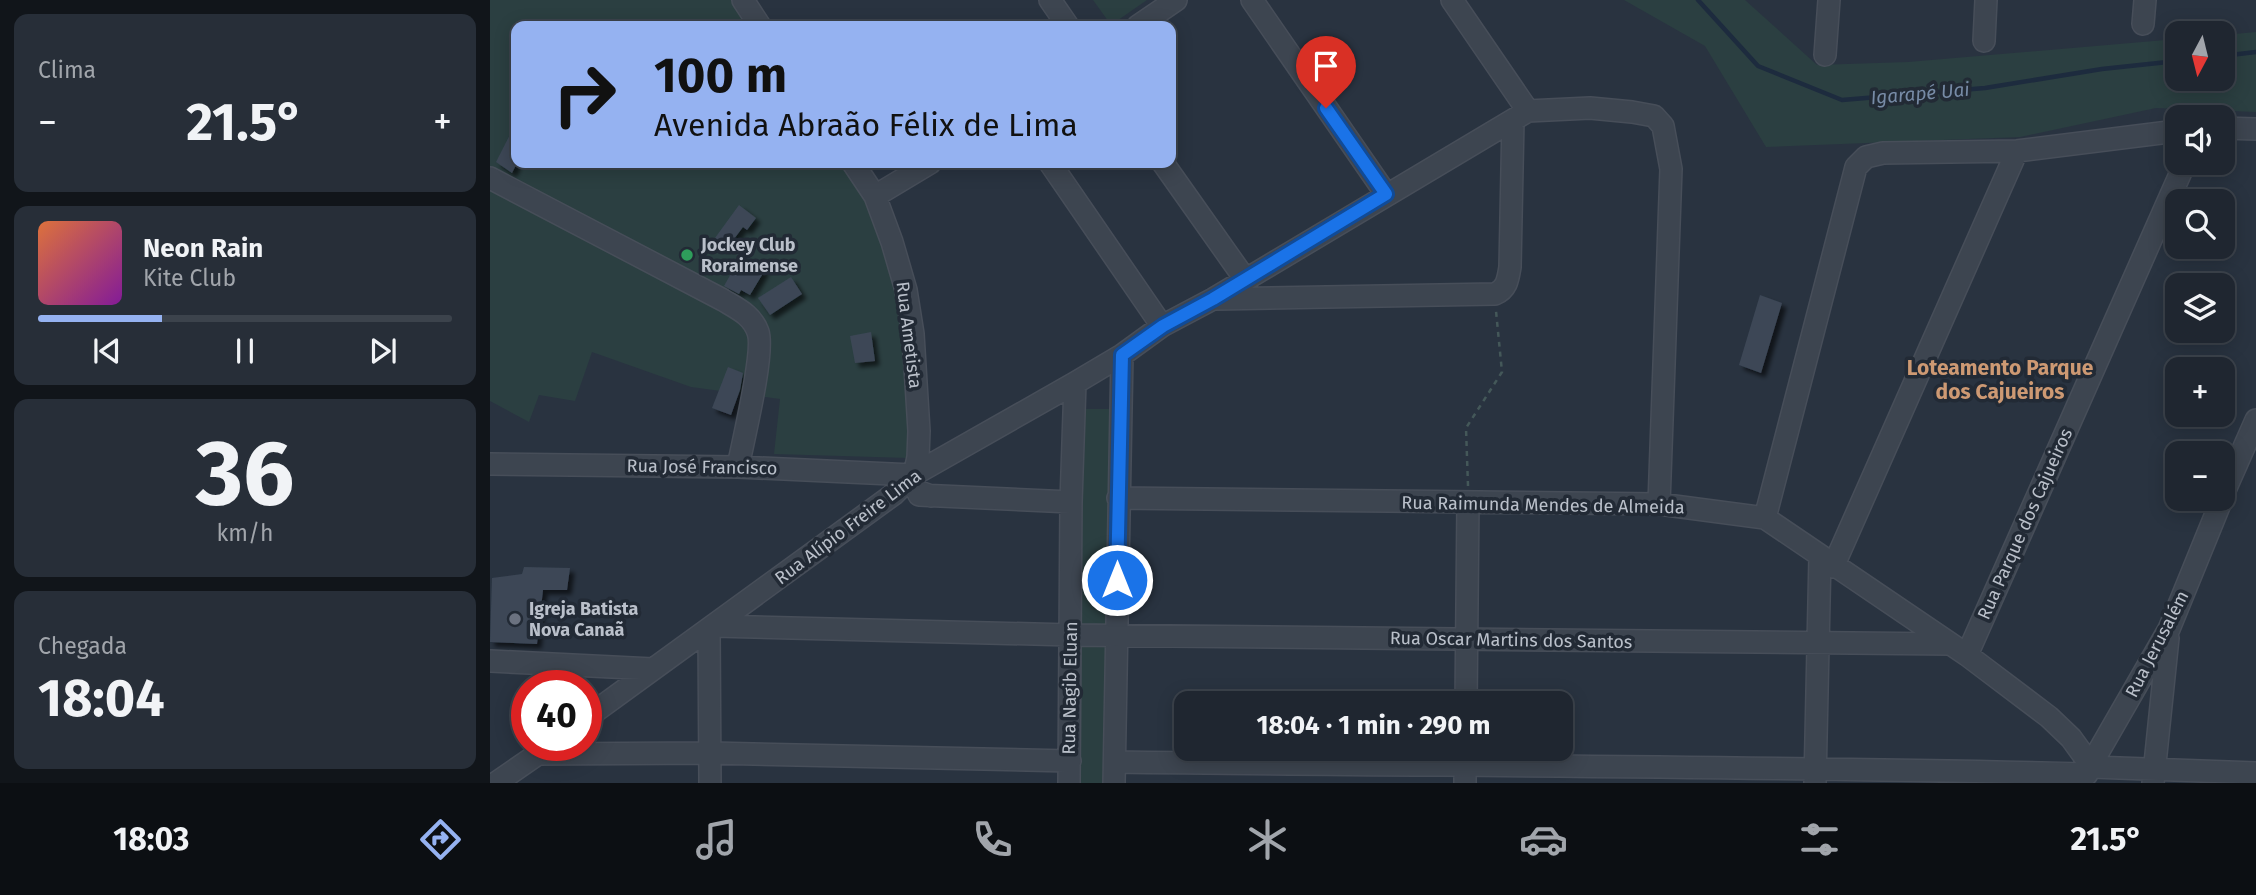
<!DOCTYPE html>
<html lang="pt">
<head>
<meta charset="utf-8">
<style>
  :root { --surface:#1f2630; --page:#272e38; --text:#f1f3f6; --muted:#a1a5ab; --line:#3c434c; --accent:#95b2f1 }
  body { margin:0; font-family:"Fira Sans",sans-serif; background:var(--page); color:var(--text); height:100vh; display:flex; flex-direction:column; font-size:26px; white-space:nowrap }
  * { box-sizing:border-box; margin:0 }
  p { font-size:23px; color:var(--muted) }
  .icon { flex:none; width:38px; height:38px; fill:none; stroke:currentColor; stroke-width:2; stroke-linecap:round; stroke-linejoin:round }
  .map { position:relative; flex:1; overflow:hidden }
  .panel { display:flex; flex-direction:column; gap:14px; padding:14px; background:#11151a; width:490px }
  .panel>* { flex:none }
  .banner { position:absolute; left:21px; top:21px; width:665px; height:147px; border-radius:14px; box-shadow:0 4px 18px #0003,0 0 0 2px var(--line); background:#95b2f1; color:#111; overflow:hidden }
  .needle { width:46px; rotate:187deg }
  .tools { position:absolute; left:1675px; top:21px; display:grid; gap:14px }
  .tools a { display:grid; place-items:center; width:70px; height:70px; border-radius:14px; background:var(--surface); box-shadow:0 4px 18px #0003,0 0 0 2px var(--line); font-size:35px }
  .speed { position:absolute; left:21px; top:670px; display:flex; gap:14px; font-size:35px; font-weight:700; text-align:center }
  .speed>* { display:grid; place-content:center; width:91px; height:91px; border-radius:50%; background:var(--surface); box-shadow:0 4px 18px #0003,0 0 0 2px var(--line); line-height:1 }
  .speed .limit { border:10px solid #d22; background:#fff; color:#111 }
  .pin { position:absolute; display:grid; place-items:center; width:60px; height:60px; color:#fff; margin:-72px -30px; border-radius:50% 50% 50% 0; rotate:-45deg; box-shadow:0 0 7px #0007 }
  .pin .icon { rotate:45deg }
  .me { position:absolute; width:77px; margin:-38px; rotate:0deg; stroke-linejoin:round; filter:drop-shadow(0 0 5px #0008) }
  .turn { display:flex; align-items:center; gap:24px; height:147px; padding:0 28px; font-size:32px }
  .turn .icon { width:91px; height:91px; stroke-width:2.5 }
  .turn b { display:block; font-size:49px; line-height:60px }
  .big { font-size:52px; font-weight:700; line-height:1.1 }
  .panel .widget { flex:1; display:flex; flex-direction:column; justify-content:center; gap:10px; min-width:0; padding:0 24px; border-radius:14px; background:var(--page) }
  .panel .dial { align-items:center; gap:0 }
  .dial b { font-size:91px; line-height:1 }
  .song { display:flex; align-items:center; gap:21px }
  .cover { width:84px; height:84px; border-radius:10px; background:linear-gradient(135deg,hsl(20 70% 55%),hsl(290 70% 35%)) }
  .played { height:7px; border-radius:4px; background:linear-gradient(90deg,var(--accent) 30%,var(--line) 30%) }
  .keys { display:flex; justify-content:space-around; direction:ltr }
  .heat { display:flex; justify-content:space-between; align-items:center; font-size:38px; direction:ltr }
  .trip { position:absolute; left:684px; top:691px; width:399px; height:70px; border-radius:14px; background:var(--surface); box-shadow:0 4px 18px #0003,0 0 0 2px var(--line); font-weight:700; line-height:70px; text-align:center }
  .tab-bar { display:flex; height:112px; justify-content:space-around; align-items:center; background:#0c0f13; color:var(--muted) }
  .tab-bar .icon { width:49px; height:49px }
  .tab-bar .on { color:var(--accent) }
  .tab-bar b { font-size:32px; color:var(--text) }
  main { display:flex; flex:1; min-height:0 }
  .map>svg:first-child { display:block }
  .green { fill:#2b3f41 }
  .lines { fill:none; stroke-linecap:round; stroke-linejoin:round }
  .stream { stroke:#1d2b3e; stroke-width:4.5 }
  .building { fill:#3c4756; filter:url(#shadow) }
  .minor-casing { stroke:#474e59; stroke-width:24 }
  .path { stroke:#445859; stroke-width:2.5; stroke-dasharray:5 5; stroke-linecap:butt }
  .minor { stroke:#3d4550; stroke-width:21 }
  .route-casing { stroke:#114b97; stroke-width:18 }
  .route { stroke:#1a73e8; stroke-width:12 }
  .leisure-dot { fill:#2e9e5b; stroke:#222a35; stroke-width:2.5 }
  .worship-dot { fill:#6b7280; stroke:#222a35; stroke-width:2.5 }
  .labels { text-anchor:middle; stroke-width:7; stroke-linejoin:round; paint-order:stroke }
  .poi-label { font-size:18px; font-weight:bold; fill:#bac0ca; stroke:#222a35; text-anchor:start }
  .street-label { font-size:18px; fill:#bac0ca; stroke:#222a35 }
  .water-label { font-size:19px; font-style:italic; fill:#778ba6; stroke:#222a35 }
  .quarter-label { font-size:21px; font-weight:bold; fill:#cd9973; stroke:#222a35 }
</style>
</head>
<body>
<main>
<section class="panel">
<div class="widget"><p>Clima</p>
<div class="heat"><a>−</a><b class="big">21.5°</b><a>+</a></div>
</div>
<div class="widget">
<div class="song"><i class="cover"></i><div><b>Neon Rain</b><p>Kite Club</p></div></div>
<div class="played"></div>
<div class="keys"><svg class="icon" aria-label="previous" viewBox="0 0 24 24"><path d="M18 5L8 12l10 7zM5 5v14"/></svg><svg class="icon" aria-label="pause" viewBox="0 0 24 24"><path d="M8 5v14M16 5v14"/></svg><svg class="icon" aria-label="next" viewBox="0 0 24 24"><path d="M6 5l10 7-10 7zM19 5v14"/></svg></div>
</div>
<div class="widget dial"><b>36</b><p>km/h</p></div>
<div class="widget"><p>Chegada</p><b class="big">18:04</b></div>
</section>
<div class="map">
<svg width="1766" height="783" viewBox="0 0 1766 783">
  <defs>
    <filter id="shadow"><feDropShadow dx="4.5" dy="4.5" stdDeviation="2" flood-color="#0009"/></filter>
  </defs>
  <rect width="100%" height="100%" fill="#293340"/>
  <path class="green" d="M0,0H241L259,26H26V163H352L377,202L412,307L421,414L418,458L284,454L290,399L201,387L102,352L85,401L49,395L39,422L0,401Z
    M603,0H657L621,25Z
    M1134,0H1255L1327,65L1418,62L1687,39V79H1732L1733,35L1766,32V112L1666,108L1530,137L1276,147L1215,46Z
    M589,409H620L614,783H584Z"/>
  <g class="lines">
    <path class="stream" d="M1208,0L1268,66L1352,100L1495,88L1612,69L1687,61
      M1732,56L1766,52"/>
  </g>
  <path class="building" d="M26,123V165L22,173L6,162Z
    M249,205L266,218L257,230L253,227L238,247L225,238Z
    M251,256L275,270L260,295L251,290L249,294L234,286Z
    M301,277L312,294L280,315L268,298Z
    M1270,295L1292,303L1271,373L1249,365Z
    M381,332L385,361L365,363L360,336Z
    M238,367L253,373L250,390L241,415L222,408Z
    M34,567L80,568L77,590H53L47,644L0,642L2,578L32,574Z"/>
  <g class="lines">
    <defs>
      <path id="minor" d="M253,0L270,26
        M560,0L578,26
        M762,0L896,194
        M962,0L1038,111
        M1653,24L1655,0
        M648,26L686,0
        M1494,41L1496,0
        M1335,55L1339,0
        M1732,128L1766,129
        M363,163L385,196L402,242L416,290L423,334L429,431L428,457L422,485L427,491L441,496
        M560,163L672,326
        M673,163L755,279
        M0,178L233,300C248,309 262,315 268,332C275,352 253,441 248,467
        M385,196L440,163
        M725,299L1005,294C1017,289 1018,279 1020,267L1023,120
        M0,464L248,467L423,475
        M429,495L581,502
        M1732,497L1766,420
        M628,498L1169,504L1275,518L1477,655L1559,717L1581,738L1602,767
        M1275,518L1366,167L1376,157L1393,153L1527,151L1687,131
        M1343,567L1527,151
        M225,626L581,635L1460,644
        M219,630L220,783
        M1477,655L1695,163
        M0,661L163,669
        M976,704L978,503
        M96,718L404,494L423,475L585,383L632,355L672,326L723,299L1038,111L1100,108L1142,112L1164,116L1173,126L1181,169L1169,504
        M48,754L221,753L580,761
        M625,762C949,766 1273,766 1597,774
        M1602,767L1766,773
        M1595,775L1679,629L1732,499
        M6,783L58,747
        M579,783L581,502L585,383
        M624,783L632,355
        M975,783V749
        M1325,783L1330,556
        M1663,783L1678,638"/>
    </defs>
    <use href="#minor" class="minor-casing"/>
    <path class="path" d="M978,486L976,428L1012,372L1006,311"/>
    <use href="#minor" class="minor"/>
  </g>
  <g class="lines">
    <defs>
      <path id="route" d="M627,580L632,355L673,326L723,299L896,194L836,108"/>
    </defs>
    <use href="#route" class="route-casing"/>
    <use href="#route" class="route"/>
  </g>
  <circle class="leisure-dot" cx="197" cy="255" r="7"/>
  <circle class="worship-dot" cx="25" cy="619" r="7"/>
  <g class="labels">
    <g class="poi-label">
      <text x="211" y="251">Jockey Club<tspan x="211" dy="21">Roraimense</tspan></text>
      <text x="39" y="615">Igreja Batista<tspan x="39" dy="21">Nova Canaã</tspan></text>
    </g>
    <g class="street-label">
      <text transform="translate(419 335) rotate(83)" y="6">Rua Ametista</text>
      <text transform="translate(212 467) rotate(1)" y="6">Rua José Francisco</text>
      <text transform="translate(1053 505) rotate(1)" y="6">Rua Raimunda Mendes de Almeida</text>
      <text transform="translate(1535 524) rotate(-66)" y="6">Rua Parque dos Cajueiros</text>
      <text transform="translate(358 527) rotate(-37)" y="6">Rua Alípio Freire Lima</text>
      <text transform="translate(1021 640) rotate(1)" y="6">Rua Oscar Martins dos Santos</text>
      <text transform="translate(1667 644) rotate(-63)" y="6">Rua Jerusalém</text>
      <text transform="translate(580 688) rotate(-89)" y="6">Rua Nagib Eluan</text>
    </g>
    <g class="water-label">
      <text transform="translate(1430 93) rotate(-5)" y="7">Igarapé Uai</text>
    </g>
    <g class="quarter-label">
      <text x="1510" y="375">Loteamento Parque<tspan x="1510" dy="24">dos Cajueiros</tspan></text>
    </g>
  </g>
</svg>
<div class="tools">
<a><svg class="needle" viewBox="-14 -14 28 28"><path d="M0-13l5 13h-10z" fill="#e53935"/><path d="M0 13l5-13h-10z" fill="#a1a5ab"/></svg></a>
<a><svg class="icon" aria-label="sound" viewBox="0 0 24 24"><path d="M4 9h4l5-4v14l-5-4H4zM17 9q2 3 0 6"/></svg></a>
<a><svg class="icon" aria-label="search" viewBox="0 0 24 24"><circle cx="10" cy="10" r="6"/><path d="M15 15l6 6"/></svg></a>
<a><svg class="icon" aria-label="layers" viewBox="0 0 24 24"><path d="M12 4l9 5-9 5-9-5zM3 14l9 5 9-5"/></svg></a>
<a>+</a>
<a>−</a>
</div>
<div class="speed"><div class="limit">40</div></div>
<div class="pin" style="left:836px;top:108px;background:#d93025"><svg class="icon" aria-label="arrive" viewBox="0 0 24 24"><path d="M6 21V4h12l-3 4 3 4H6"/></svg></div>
<svg class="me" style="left:627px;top:580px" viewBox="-20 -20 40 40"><circle r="17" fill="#1a73e8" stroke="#fff" stroke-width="3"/><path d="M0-11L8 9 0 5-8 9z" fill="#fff"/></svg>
<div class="trip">18:04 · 1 min · 290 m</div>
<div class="banner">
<div class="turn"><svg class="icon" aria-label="right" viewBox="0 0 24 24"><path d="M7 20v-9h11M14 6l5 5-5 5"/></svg><div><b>100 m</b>Avenida Abraão Félix de Lima</div></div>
</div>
</div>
</main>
<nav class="tab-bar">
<b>18:03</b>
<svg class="icon on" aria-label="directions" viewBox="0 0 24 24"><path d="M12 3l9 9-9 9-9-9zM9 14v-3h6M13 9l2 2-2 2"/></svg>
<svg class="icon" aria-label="music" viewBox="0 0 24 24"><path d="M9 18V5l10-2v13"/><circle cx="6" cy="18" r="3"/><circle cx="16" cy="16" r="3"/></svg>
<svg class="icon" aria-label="phone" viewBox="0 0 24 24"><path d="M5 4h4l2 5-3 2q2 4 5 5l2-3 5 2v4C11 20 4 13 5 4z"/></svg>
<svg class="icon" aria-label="climate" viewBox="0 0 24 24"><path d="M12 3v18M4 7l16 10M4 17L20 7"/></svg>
<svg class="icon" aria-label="car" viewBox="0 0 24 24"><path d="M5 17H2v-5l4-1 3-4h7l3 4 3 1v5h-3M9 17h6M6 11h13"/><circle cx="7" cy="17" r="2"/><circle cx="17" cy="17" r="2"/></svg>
<svg class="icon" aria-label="filters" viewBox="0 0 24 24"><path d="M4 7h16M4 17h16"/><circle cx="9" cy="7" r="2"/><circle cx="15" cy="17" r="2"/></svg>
<b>21.5°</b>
</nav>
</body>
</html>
